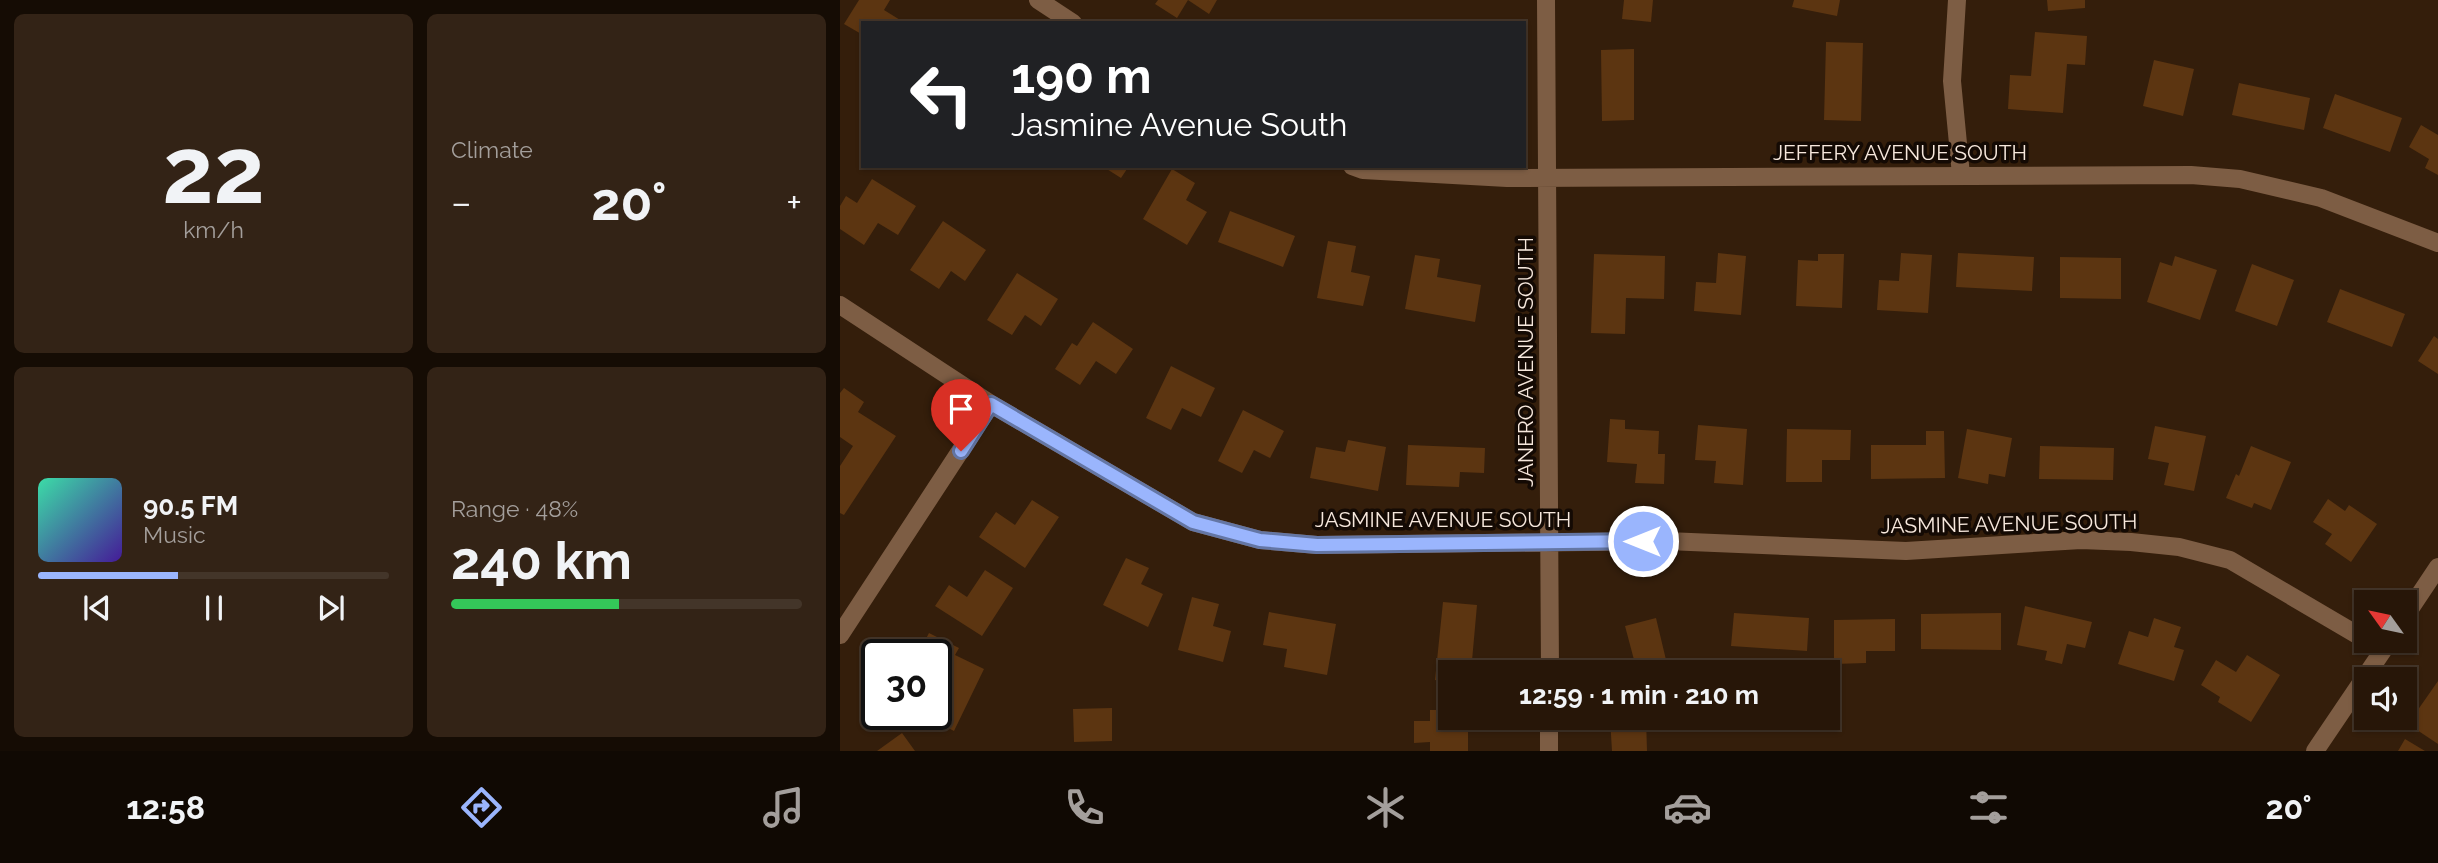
<!DOCTYPE html>
<html lang="en">
<head>
<meta charset="utf-8">
<style>
  :root { --surface:#271608; --page:#332316; --text:#f1f3f6; --muted:#a49f9c; --line:#433529; --accent:#9ab5fd }
  body { margin:0; font-family:Raleway,sans-serif; background:var(--page); color:var(--text); height:100vh; display:flex; flex-direction:column; font-size:26px; white-space:nowrap }
  * { box-sizing:border-box; margin:0 }
  p { font-size:23px; color:var(--muted) }
  .icon { flex:none; width:38px; height:38px; fill:none; stroke:currentColor; stroke-width:2; stroke-linecap:round; stroke-linejoin:round }
  .map { position:relative; flex:1; overflow:hidden }
  .panel { display:flex; flex-direction:column; gap:14px; padding:14px; background:#150c04; width:840px }
  .panel>* { flex:none }
  .hud { position:absolute; left:21px; top:21px; width:665px; height:147px; border-radius:0px; box-shadow:0 2px 5px #0004,0 0 0 2px var(--line); background:#202124; color:#fff; overflow:hidden }
  .needle { width:46px; rotate:303deg }
  .buttons { position:absolute; left:1514px; top:590px; display:grid; gap:14px }
  .buttons a { display:grid; place-items:center; width:63px; height:63px; border-radius:0px; background:var(--surface); box-shadow:0 2px 5px #0004,0 0 0 2px var(--line); font-size:35px }
  .speed { position:absolute; left:21px; top:639px; display:flex; gap:14px; font-size:35px; font-weight:700; text-align:center }
  .speed>* { display:grid; place-content:center; width:91px; height:91px; border-radius:50%; background:var(--surface); box-shadow:0 2px 5px #0004,0 0 0 2px var(--line); line-height:1 }
  .speed .limit { border:4px solid #111; border-radius:10px; background:#fff; color:#111 }
  .pin { position:absolute; display:grid; place-items:center; width:60px; height:60px; color:#fff; margin:-72px -30px; border-radius:50% 50% 50% 0; rotate:-45deg; box-shadow:0 0 7px #0007 }
  .pin .icon { rotate:45deg }
  .me { position:absolute; width:77px; margin:-38px; rotate:270deg; stroke-linejoin:round; filter:drop-shadow(0 0 5px #0008) }
  .turn { display:flex; align-items:center; gap:24px; height:147px; padding:0 35px; font-size:32px }
  .turn .icon { width:91px; height:91px; stroke-width:2.5 }
  .turn b { display:block; font-size:49px; line-height:60px }
  .big { font-size:52px; font-weight:700; line-height:1.1 }
  .panel .widget { flex:1; display:flex; flex-direction:column; justify-content:center; gap:10px; min-width:0; padding:0 24px; border-radius:10px; background:var(--page) }
  .panel .dial { align-items:center; gap:0 }
  .dial b { font-size:91px; line-height:1 }
  .song { display:flex; align-items:center; gap:21px }
  .cover { width:84px; height:84px; border-radius:10px; background:linear-gradient(135deg,hsl(160 70% 55%),hsl(260 70% 35%)) }
  .played { height:7px; border-radius:4px; background:linear-gradient(90deg,var(--accent) 40%,var(--line) 40%) }
  .keys { display:flex; justify-content:space-around; direction:ltr }
  .heat { display:flex; justify-content:space-between; align-items:center; font-size:38px; direction:ltr }
  .charge { height:10px; border-radius:5px; background:linear-gradient(90deg,#34c759 48%,var(--line) 0) }
  .panel .tiles { flex:1; display:grid; gap:14px; grid-template-columns:repeat(2,1fr) }
  .trip { position:absolute; left:598px; top:660px; width:402px; height:70px; border-radius:0px; background:var(--surface); box-shadow:0 2px 5px #0004,0 0 0 2px var(--line); font-weight:700; line-height:70px; text-align:center }
  .tab-bar { display:flex; height:112px; justify-content:space-around; align-items:center; background:#100903; color:var(--muted) }
  .tab-bar .icon { width:49px; height:49px }
  .tab-bar .current { color:var(--accent) }
  .tab-bar b { font-size:32px; color:var(--text) }
  main { display:flex; flex:1; min-height:0 }
  .map>svg:first-child { display:block }
  .building { fill:#5c3511 }
  .lines { fill:none; stroke-linecap:round; stroke-linejoin:round }
  .minor { stroke:#7d5d44; stroke-width:18 }
  .route-casing { stroke:#6476a4; stroke-width:18 }
  .route { stroke:#9ab5fd; stroke-width:12 }
  .labels { text-anchor:middle; stroke-width:7; stroke-linejoin:round; paint-order:stroke }
  .street-label { font-size:21px; fill:#f7e8dd; stroke:#140a04 }
</style>
</head>
<body>
<main>
<section class="panel">
<div class="tiles">
<div class="widget dial"><b>22</b><p>km/h</p></div>
<div class="widget"><p>Climate</p>
<div class="heat"><a>−</a><b class="big">20°</b><a>+</a></div>
</div>
<div class="widget">
<div class="song"><i class="cover"></i><div><b>90.5 FM</b><p>Music</p></div></div>
<div class="played"></div>
<div class="keys"><svg class="icon" aria-label="previous" viewBox="0 0 24 24"><path d="M18 5L8 12l10 7zM5 5v14"/></svg><svg class="icon" aria-label="pause" viewBox="0 0 24 24"><path d="M8 5v14M16 5v14"/></svg><svg class="icon" aria-label="next" viewBox="0 0 24 24"><path d="M6 5l10 7-10 7zM19 5v14"/></svg></div>
</div>
<div class="widget"><p>Range · 48%</p><b class="big">240 km</b><div class="charge"></div></div>
</div>
</section>
<div class="map">
<svg width="1598" height="751" viewBox="0 0 1598 751">
  <rect width="100%" height="100%" fill="#341e0b"/>
  <path class="building" d="M19,0H50L44,10L65,23H23V35L4,24Z
    M318,0H377L369,14L348,0L337,18L315,4Z
    M784,0H813L811,22L782,19Z
    M954,0H1000L997,16L952,7Z
    M1207,0H1245V8L1208,11Z
    M1195,32L1247,36L1245,65L1227,64L1223,113L1168,109L1170,75L1191,76Z
    M986,42L1023,43L1021,121L984,120Z
    M794,49V120L762,121L761,50Z
    M1314,60L1354,69L1343,116L1303,106Z
    M1399,83L1470,98L1464,130L1392,115Z
    M1495,94L1562,118L1550,152L1483,128Z
    M1581,125L1598,135V175L1585,168L1589,159L1569,147Z
    M262,166H289L281,178Z
    M332,169L355,183L346,200L367,212L347,245L303,219Z
    M32,179L76,206L58,235L38,223L24,245L0,229V206L6,196L17,203Z
    M390,211L455,236L443,267L378,242Z
    M103,221L146,250L125,281L111,271L99,289L70,270Z
    M488,241L516,246L511,272L530,276L523,306L477,298Z
    M878,253L906,256L901,315L854,311L856,282L876,283Z
    M1061,253L1092,255L1088,313L1037,310L1039,280L1059,281Z
    M1118,253L1194,257L1192,291L1116,287Z
    M754,254L825,256L824,299L786,298L785,334L751,333Z
    M978,254H1004L1002,308L956,306L958,260L978,261Z
    M575,255L600,259L597,277L641,285L635,322L565,309Z
    M1335,256L1377,270L1360,320L1307,302L1320,262L1332,266Z
    M1220,257L1281,258V299L1220,298Z
    M1412,264L1454,280L1437,326L1395,311Z
    M177,273L218,299L201,326L185,315L172,335L147,320Z
    M1500,289L1565,314L1552,347L1487,322Z
    M253,322L293,349L276,374L256,361L240,385L215,369L232,343L237,346Z
    M1594,336L1598,339V374L1578,361Z
    M331,366L375,388L361,417L342,408L331,430L306,418Z
    M4,388L24,402L18,412L56,436L4,515L0,513V466L13,446L0,437V393Z
    M403,410L444,431L430,458L414,450L402,473L378,461Z
    M770,419L785,420V429L819,431L818,454H825L824,484L795,483L797,464L767,462Z
    M858,425L907,429L903,485L874,483L876,461L855,460Z
    M1315,426L1366,436L1354,491L1324,485L1329,463L1308,459Z
    M947,429L1011,430L1010,460H982V482H946Z
    M1127,429L1172,438L1165,477L1149,474L1148,484L1118,478Z
    M1086,431H1104L1105,478L1031,479V445H1086Z
    M508,440L546,447L538,491L470,478L476,447L505,452Z
    M568,445L645,448L644,473L620,472L619,487L566,485Z
    M1200,446L1274,448L1273,480L1199,479Z
    M1411,446L1451,462L1431,510L1414,503L1412,508L1386,498L1396,474L1399,476Z
    M1488,499L1505,511L1509,505L1537,524L1511,562L1485,544L1492,534L1473,522Z
    M192,500L219,517L185,568L139,537L156,512L175,525Z
    M286,558L309,568L301,584L323,594L308,627L263,605Z
    M145,570L173,588L142,636L95,606L109,585L127,597Z
    M352,597L379,604L373,626L391,631L383,662L338,650Z
    M603,602L637,605L631,672H611V682L595,680Z
    M1185,606L1252,622L1245,648L1227,644L1222,664L1205,660L1207,651L1177,645Z
    M429,612L496,624L487,675L444,667L447,649L423,645Z
    M894,613L969,618L967,651L891,646Z
    M1161,613V650L1081,649V614Z
    M816,618L827,664L797,671L785,626Z
    M1314,618L1341,627L1334,647L1344,650L1334,681L1278,664L1289,631L1308,637Z
    M1055,619V651H1026V663L994,664V620Z
    M89,633L119,648L115,655L144,669L114,731L81,714H96V654H78Z
    M1407,655L1440,675L1411,722L1378,702L1380,697L1361,685L1376,660L1396,672Z
    M1598,681V744L1568,724Z
    M272,708V741L234,742L233,709Z
    M590,710H611V718H628V751H590V742L574,743V721H590Z
    M770,718H806L807,751H772Z
    M62,733L75,751H37Z
    M1565,739L1585,751H1558Z"/>
  <g class="lines">
    <path class="minor" d="M198,0L233,23
      M706,0L710,672
      M1117,0L1112,81L1121,175
      M512,166L523,170L667,178L1351,175L1400,179L1481,198L1598,243
      M0,305L151,404L353,522L420,540L477,545L827,541L1066,551L1241,540L1291,542L1339,547L1390,560L1526,640
      M1564,618L1598,567
      M0,635L151,404
      M709,751V718
      M1475,751L1550,640"/>
  </g>
  <g class="lines">
    <defs>
      <path id="route" d="M121,451L151,404L353,522L420,540L477,545L803,541"/>
    </defs>
    <use href="#route" class="route-casing"/>
    <use href="#route" class="route"/>
  </g>
  <g class="labels">
    <g class="street-label">
      <text x="1060" y="160">JEFFERY AVENUE SOUTH</text>
      <text transform="translate(686 362) rotate(-90)" y="7">JANERO AVENUE SOUTH</text>
      <text x="603" y="527">JASMINE AVENUE SOUTH</text>
      <text transform="translate(1169 524) rotate(-1)" y="7">JASMINE AVENUE SOUTH</text>
    </g>
  </g>
</svg>
<div class="buttons">
<a><svg class="needle" viewBox="-14 -14 28 28"><path d="M0-13l5 13h-10z" fill="#e53935"/><path d="M0 13l5-13h-10z" fill="#a49f9c"/></svg></a>
<a><svg class="icon" aria-label="sound" viewBox="0 0 24 24"><path d="M4 9h4l5-4v14l-5-4H4zM17 9q2 3 0 6"/></svg></a>
</div>
<div class="speed"><div class="limit">30</div></div>
<div class="pin" style="left:121px;top:451px;background:#d93025"><svg class="icon" aria-label="arrive" viewBox="0 0 24 24"><path d="M6 21V4h12l-3 4 3 4H6"/></svg></div>
<svg class="me" style="left:803px;top:541px" viewBox="-20 -20 40 40"><circle r="17" fill="#9ab5fd" stroke="#fff" stroke-width="3"/><path d="M0-11L8 9 0 5-8 9z" fill="#fff"/></svg>
<div class="trip">12:59 · 1 min · 210 m</div>
<div class="hud">
<div class="turn"><svg class="icon" aria-label="left" viewBox="0 0 24 24"><path d="M17 20v-9H6M10 6l-5 5 5 5"/></svg><div><b>190 m</b>Jasmine Avenue South</div></div>
</div>
</div>
</main>
<nav class="tab-bar">
<b>12:58</b>
<svg class="icon current" aria-label="directions" viewBox="0 0 24 24"><path d="M12 3l9 9-9 9-9-9zM9 14v-3h6M13 9l2 2-2 2"/></svg>
<svg class="icon" aria-label="music" viewBox="0 0 24 24"><path d="M9 18V5l10-2v13"/><circle cx="6" cy="18" r="3"/><circle cx="16" cy="16" r="3"/></svg>
<svg class="icon" aria-label="phone" viewBox="0 0 24 24"><path d="M5 4h4l2 5-3 2q2 4 5 5l2-3 5 2v4C11 20 4 13 5 4z"/></svg>
<svg class="icon" aria-label="climate" viewBox="0 0 24 24"><path d="M12 3v18M4 7l16 10M4 17L20 7"/></svg>
<svg class="icon" aria-label="car" viewBox="0 0 24 24"><path d="M5 17H2v-5l4-1 3-4h7l3 4 3 1v5h-3M9 17h6M6 11h13"/><circle cx="7" cy="17" r="2"/><circle cx="17" cy="17" r="2"/></svg>
<svg class="icon" aria-label="filters" viewBox="0 0 24 24"><path d="M4 7h16M4 17h16"/><circle cx="9" cy="7" r="2"/><circle cx="15" cy="17" r="2"/></svg>
<b>20°</b>
</nav>
</body>
</html>
